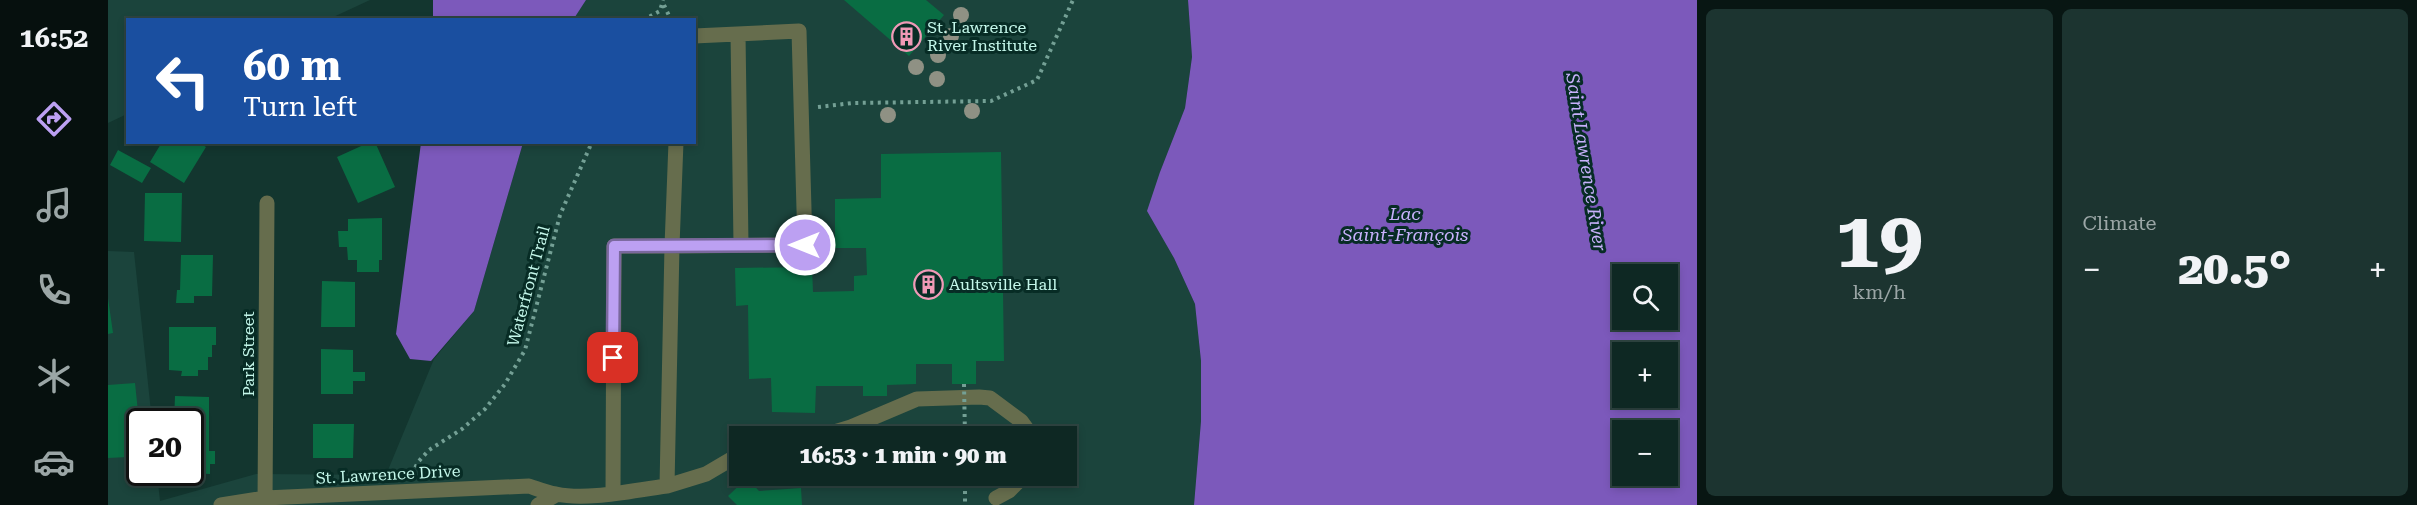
<!DOCTYPE html>
<html lang="en">
<head>
<meta charset="utf-8">
<style>
  :root { --surface:#0e2823; --page:#1c3430; --text:#f1f3f6; --muted:#9ba6a6; --line:#2e4441; --accent:#bca0f2 }
  body { margin:0; font-family:"Roboto Serif",serif; background:var(--page); color:var(--text); height:100vh; display:flex; flex-direction:column; font-size:22px; white-space:nowrap }
  * { box-sizing:border-box; margin:0 }
  p { font-size:20px; color:var(--muted) }
  .icon { flex:none; width:33px; height:33px; fill:none; stroke:currentColor; stroke-width:2; stroke-linecap:round; stroke-linejoin:round }
  .map { position:relative; flex:1; overflow:hidden }
  .sheet { display:flex; flex-direction:column; gap:9px; padding:9px; background:#081613; width:720px }
  .sheet>* { flex:none }
  .top-card { position:absolute; left:18px; top:18px; width:570px; height:126px; border-radius:0px; box-shadow:0 3px 9px #0003,0 0 0 2px var(--line); background:#1a4fa0; color:#fff; overflow:hidden }
  .tools { position:absolute; left:1504px; top:264px; display:grid; gap:12px }
  .tools a { display:grid; place-items:center; width:66px; height:66px; border-radius:0px; background:var(--surface); box-shadow:0 3px 9px #0003,0 0 0 2px var(--line); font-size:30px }
  .speed { position:absolute; left:18px; top:408px; display:flex; gap:12px; font-size:30px; font-weight:700; text-align:center }
  .speed>* { display:grid; place-content:center; width:78px; height:78px; border-radius:50%; background:var(--surface); box-shadow:0 3px 9px #0003,0 0 0 2px var(--line); line-height:1 }
  .speed .limit { border:3px solid #111; border-radius:9px; background:#fff; color:#111 }
  .pin { position:absolute; display:grid; place-items:center; width:51px; height:51px; color:#fff; margin:-26px; border-radius:12px; box-shadow:0 3px 9px #0006 }
  .me { position:absolute; width:66px; margin:-33px; rotate:270deg; stroke-linejoin:round; filter:drop-shadow(0 0 4px #0008) }
  .turn { display:flex; align-items:center; gap:21px; height:126px; padding:0 18px; font-size:27px }
  .turn .icon { width:78px; height:78px; stroke-width:2.5 }
  .turn b { display:block; font-size:42px; line-height:51px }
  .big { font-size:45px; font-weight:800; line-height:1.1 }
  .sheet .card { flex:1; display:flex; flex-direction:column; justify-content:center; gap:9px; min-width:0; padding:0 21px; border-radius:9px; background:var(--page) }
  .sheet .dial { align-items:center; gap:0 }
  .dial b { font-size:78px; line-height:1 }
  .heat { display:flex; justify-content:space-between; align-items:center; font-size:33px; direction:ltr }
  .sheet .tiles { flex:1; display:grid; gap:9px; grid-template-columns:repeat(2,1fr) }
  .trip { position:absolute; left:621px; top:426px; width:348px; height:60px; border-radius:0px; background:var(--surface); box-shadow:0 3px 9px #0003,0 0 0 2px var(--line); font-weight:800; line-height:60px; text-align:center }
  main { display:flex; flex:1; min-height:0 }
  .tab-bar { display:flex; flex-direction:column; width:108px; justify-content:space-around; align-items:center; background:#06100e; color:var(--muted) }
  .tab-bar .icon { width:42px; height:42px }
  .tab-bar .active { color:var(--accent) }
  .tab-bar b { font-size:27px; color:var(--text) }
  .map>svg:first-child { display:block }
  .built { fill:#1b443c; fill-rule:evenodd }
  .water { fill:#7c59bb; fill-rule:evenodd }
  .building { fill:#096d43 }
  .lines { fill:none; stroke-linecap:round; stroke-linejoin:round }
  .path { stroke:#74a095; stroke-width:4; stroke-dasharray:3 4.5; stroke-linecap:butt }
  .minor { stroke:#666d4d; stroke-width:15 }
  .path-bridge { stroke:#74a095; stroke-width:4; stroke-dasharray:3 4.5; stroke-linecap:butt }
  .tree { fill:#8f9184 }
  .route-casing { stroke:#7a689d; stroke-width:15 }
  .route { stroke:#bca0f2; stroke-width:10 }
  .labels { text-anchor:middle; stroke-width:6; stroke-linejoin:round; paint-order:stroke }
  .poi-label { font-size:16px; fill:#c4f7ea; stroke:#072c25; text-anchor:start }
  .street-label { font-size:16px; fill:#c4f7ea; stroke:#072c25 }
  .water-label { font-size:18px; font-style:italic; fill:#c8b1fc; stroke:#072c25 }
</style>
</head>
<body>
<main>
<nav class="tab-bar">
<b>16:52</b>
<svg class="icon active" aria-label="directions" viewBox="0 0 24 24"><path d="M12 3l9 9-9 9-9-9zM9 14v-3h6M13 9l2 2-2 2"/></svg>
<svg class="icon" aria-label="music" viewBox="0 0 24 24"><path d="M9 18V5l10-2v13"/><circle cx="6" cy="18" r="3"/><circle cx="16" cy="16" r="3"/></svg>
<svg class="icon" aria-label="phone" viewBox="0 0 24 24"><path d="M5 4h4l2 5-3 2q2 4 5 5l2-3 5 2v4C11 20 4 13 5 4z"/></svg>
<svg class="icon" aria-label="climate" viewBox="0 0 24 24"><path d="M12 3v18M4 7l16 10M4 17L20 7"/></svg>
<svg class="icon" aria-label="car" viewBox="0 0 24 24"><path d="M5 17H2v-5l4-1 3-4h7l3 4 3 1v5h-3M9 17h6M6 11h13"/><circle cx="7" cy="17" r="2"/><circle cx="17" cy="17" r="2"/></svg>
</nav>
<div class="map">
<svg width="1589" height="505" viewBox="0 0 1589 505">
  <rect width="100%" height="100%" fill="#13362f"/>
  <path class="built" d="M0,0H262L221,19L20,20L19,114L0,123Z
    M478,0H1080L1084,57L1077,108L1052,172L1066,258L1087,304L1093,361V421L1086,505H0V251L26,252L44,421L32,422V472L49,473L52,501L148,474L278,475L326,359L366,311L415,143L586,142V20L465,19ZM632,436H958V476H632Z"/>
  <path class="water" d="M325,0H478L465,20L325,19Z
    M1080,0H1589V505H1086L1093,421V361L1087,304L1066,258L1039,211L1052,172L1077,108L1084,57ZM1515,274H1560V320H1515ZM1515,352H1560V398H1515ZM1515,430H1560V476H1515Z
    M313,143H415L366,311L323,361L302,359L288,334Z"/>
  <path class="building" d="M736,0H818L836,15L801,56Z
    M54,142H90L98,147L76,183L42,162Z
    M262,142H267L287,187L250,203L229,157Z
    M10,150L43,168L34,183L2,165Z
    M893,152L896,361H868V384H844V364H808V384L779,385V396H755V386H708L707,413L664,412L663,378L641,379L640,305L628,306L627,268L704,267L705,292L746,291V276L759,275L758,248H727V199L773,198V154Z
    M37,193H74L73,242L36,241Z
    M274,218V260H271V272H249V260H240L239,247H231L230,231H240V219Z
    M73,255H105L104,296H86V303H68L69,290H72Z
    M214,281L247,282V327H213Z
    M0,298L5,333L0,334Z
    M61,327H108V345H104V357H100V370H90V376H73L74,371L61,370Z
    M213,349L245,350V372H257V381H245V394H213Z
    M27,383L32,431V466L20,457L0,458V385Z
    M67,396L101,397V451H107V464H102V474L82,473V422H66Z
    M205,424H246L245,458H205Z
    M639,478L651,491L693,488L694,505H629L620,496Z"/>
  <g class="lines">
    <path class="path" d="M556,5L563,20
      M535,20L552,11L555,0
      M710,107L745,103L883,101L929,80L965,0
      M304,474L310,462L321,450L354,429L377,409L397,384L417,350L452,215L484,142
      M857,476V505"/>
    <path class="minor" d="M630,34L633,245
      M568,142L564,246L697,245L691,31L586,36
      M713,436L743,427L809,399L871,397L882,398L913,421L924,436
      M559,486L598,474L632,454
      M888,498L901,491L916,476
      M113,505L157,498L421,486C430,489 439,493 448,494C480,501 526,490 559,486L564,246H506L505,493
      M157,505L159,203
      M430,505L448,495"/>
    <path class="path-bridge" d="M856,384L857,436"/>
  </g>
  <g class="tree">
    <circle cx="853" cy="15" r="8"/>
    <circle cx="843" cy="36" r="8"/>
    <circle cx="830" cy="55" r="8"/>
    <circle cx="808" cy="67" r="8"/>
    <circle cx="829" cy="79" r="8"/>
    <circle cx="864" cy="111" r="8"/>
    <circle cx="780" cy="115" r="8"/>
  </g>
  <g class="lines">
    <defs>
      <path id="route" d="M505,358L506,246L697,245"/>
    </defs>
    <use href="#route" class="route-casing"/>
    <use href="#route" class="route"/>
  </g>
  <defs>
    <symbol id="building-ring" viewBox="-11 -11 22 22"><circle r="9.5" fill="#072c25" stroke="#f09ab7" stroke-width="1.5"/><path d="M-4-6H4V6H1V3H-1V6H-4ZM-2.5-4.3h1.7v1.8h-1.7ZM.8-4.3h1.7v1.8H.8ZM-2.5-1h1.7V.8h-1.7ZM.8-1h1.7V.8H.8Z" fill="#f09ab7"/></symbol>
  </defs>
  <g fill-rule="evenodd">
    <use href="#building-ring" x="782" y="20" width="33" height="33"/>
    <use href="#building-ring" x="804" y="268" width="33" height="33"/>
  </g>
  <g class="labels">
    <g class="poi-label">
      <text x="819" y="33">St. Lawrence<tspan x="819" dy="18">River Institute</tspan></text>
      <text x="841" y="290">Aultsville Hall</text>
    </g>
    <g class="street-label">
      <text transform="translate(420 286) rotate(-75)" y="6">Waterfront Trail</text>
      <text transform="translate(140 354) rotate(-90)" y="6">Park Street</text>
      <text transform="translate(280 474) rotate(-3)" y="6">St. Lawrence Drive</text>
    </g>
    <g class="water-label">
      <text transform="translate(1478 162) rotate(81)" y="6">Saint Lawrence River</text>
      <text x="1297" y="220">Lac<tspan x="1297" dy="21">Saint-François</tspan></text>
    </g>
  </g>
</svg>
<div class="tools">
<a><svg class="icon" aria-label="search" viewBox="0 0 24 24"><circle cx="10" cy="10" r="6"/><path d="M15 15l6 6"/></svg></a>
<a>+</a>
<a>−</a>
</div>
<div class="speed"><div class="limit">20</div></div>
<div class="pin" style="left:505px;top:358px;background:#d93025"><svg class="icon" aria-label="arrive" viewBox="0 0 24 24"><path d="M6 21V4h12l-3 4 3 4H6"/></svg></div>
<svg class="me" style="left:697px;top:245px" viewBox="-20 -20 40 40"><circle r="17" fill="#bca0f2" stroke="#fff" stroke-width="3"/><path d="M0-11L8 9 0 5-8 9z" fill="#fff"/></svg>
<div class="trip">16:53 · 1 min · 90 m</div>
<div class="top-card">
<div class="turn"><svg class="icon" aria-label="left" viewBox="0 0 24 24"><path d="M17 20v-9H6M10 6l-5 5 5 5"/></svg><div><b>60 m</b>Turn left</div></div>
</div>
</div>
<section class="sheet">
<div class="tiles">
<div class="card dial"><b>19</b><p>km/h</p></div>
<div class="card"><p>Climate</p>
<div class="heat"><a>−</a><b class="big">20.5°</b><a>+</a></div>
</div>
</div>
</section>
</main>
</body>
</html>
